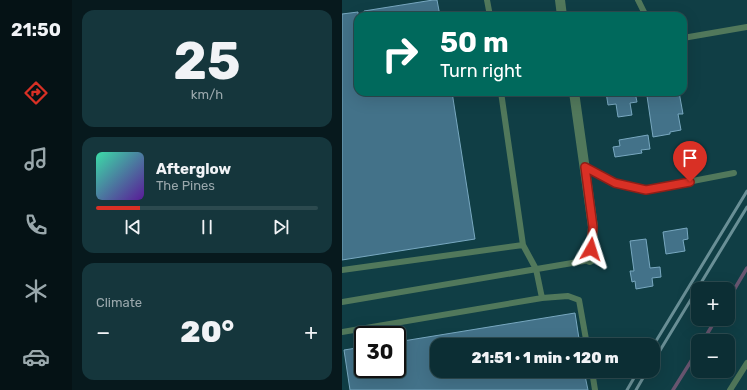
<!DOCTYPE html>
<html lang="en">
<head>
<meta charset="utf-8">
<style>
  :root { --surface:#0c2e34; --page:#15363c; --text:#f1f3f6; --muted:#9aa8ac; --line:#2c4a4f; --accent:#d93025 }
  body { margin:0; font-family:Rubik,sans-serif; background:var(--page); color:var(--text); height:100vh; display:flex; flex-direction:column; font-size:15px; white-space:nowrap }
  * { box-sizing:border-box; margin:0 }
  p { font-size:13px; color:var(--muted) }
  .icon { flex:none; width:22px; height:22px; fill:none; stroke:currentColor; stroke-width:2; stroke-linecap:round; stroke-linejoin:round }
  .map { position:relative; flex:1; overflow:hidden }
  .details { display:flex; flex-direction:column; gap:10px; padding:10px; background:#07191d; width:270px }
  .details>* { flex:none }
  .hud { position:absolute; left:12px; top:12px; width:333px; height:84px; border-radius:12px; box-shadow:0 4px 16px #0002,0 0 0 1px var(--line); background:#00695c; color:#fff; overflow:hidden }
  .fabs { position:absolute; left:349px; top:282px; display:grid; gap:8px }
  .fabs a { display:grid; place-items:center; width:44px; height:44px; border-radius:8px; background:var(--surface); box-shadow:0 4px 16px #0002,0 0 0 1px var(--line); font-size:20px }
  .speed { position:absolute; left:12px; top:326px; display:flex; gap:8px; font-size:20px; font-weight:700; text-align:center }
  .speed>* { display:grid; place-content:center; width:52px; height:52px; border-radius:50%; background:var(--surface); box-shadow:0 4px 16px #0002,0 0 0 1px var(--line); line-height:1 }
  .speed .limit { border:2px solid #111; border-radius:6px; background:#fff; color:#111 }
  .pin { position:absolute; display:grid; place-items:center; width:34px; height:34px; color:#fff; margin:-41px -17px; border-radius:50% 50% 50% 0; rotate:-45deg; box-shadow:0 0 4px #0007 }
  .pin .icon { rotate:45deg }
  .me { position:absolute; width:44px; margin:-22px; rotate:6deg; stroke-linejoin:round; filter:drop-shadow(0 0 3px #0008) }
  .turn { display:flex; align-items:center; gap:14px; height:84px; padding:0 20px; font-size:18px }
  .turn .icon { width:52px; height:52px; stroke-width:2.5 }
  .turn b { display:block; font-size:28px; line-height:34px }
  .big { font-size:30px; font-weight:800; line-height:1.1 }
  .details .widget { flex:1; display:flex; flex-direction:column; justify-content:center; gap:6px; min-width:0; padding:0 14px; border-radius:12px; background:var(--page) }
  .details .dial { align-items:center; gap:0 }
  .dial b { font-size:52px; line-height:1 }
  .song { display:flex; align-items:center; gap:12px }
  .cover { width:48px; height:48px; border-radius:6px; background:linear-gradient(135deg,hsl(160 70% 55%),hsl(270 70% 35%)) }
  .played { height:4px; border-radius:2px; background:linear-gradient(90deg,var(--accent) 20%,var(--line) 20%) }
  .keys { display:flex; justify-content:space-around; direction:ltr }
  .heat { display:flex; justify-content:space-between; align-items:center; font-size:22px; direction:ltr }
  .trip { position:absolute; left:88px; top:338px; width:230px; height:40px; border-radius:12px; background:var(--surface); box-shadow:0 4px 16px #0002,0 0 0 1px var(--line); font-weight:800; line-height:40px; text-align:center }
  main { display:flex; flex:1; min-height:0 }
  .dock { display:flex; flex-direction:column; width:72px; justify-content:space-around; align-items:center; background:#051215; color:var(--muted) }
  .dock .icon { width:28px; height:28px }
  .dock .selected { color:var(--accent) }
  .dock b { font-size:18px; color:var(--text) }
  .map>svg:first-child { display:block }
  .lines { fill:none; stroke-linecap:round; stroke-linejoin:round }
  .stream { stroke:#685570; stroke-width:3.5 }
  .building { fill:#437289; stroke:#78a8c0 }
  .service { stroke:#51785b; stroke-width:6 }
  .minor { stroke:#51785b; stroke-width:10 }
  .rail { stroke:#698f96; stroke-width:3 }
  .route-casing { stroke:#8d1f18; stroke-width:10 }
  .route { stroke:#d93025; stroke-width:7 }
</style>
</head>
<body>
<main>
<nav class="dock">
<b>21:50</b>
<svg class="icon selected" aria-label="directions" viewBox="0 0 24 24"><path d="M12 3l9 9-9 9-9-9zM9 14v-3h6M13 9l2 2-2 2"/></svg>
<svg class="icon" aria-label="music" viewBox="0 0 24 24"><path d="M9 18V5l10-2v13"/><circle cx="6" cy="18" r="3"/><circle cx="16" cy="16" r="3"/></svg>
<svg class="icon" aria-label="phone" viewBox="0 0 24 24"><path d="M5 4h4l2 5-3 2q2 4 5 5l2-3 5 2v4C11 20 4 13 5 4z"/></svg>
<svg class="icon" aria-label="climate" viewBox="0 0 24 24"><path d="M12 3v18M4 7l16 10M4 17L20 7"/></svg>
<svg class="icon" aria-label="car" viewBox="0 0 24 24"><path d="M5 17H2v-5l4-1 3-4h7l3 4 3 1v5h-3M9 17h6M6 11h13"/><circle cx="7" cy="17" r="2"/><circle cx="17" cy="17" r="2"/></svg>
</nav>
<section class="details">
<div class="widget dial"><b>25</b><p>km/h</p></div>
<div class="widget">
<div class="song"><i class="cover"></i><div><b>Afterglow</b><p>The Pines</p></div></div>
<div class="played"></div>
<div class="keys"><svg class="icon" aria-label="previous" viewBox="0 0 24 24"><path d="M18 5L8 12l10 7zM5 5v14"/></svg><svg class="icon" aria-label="pause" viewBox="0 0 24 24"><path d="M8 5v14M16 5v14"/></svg><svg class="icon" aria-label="next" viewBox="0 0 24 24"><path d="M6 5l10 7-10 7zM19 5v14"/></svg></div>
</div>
<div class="widget"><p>Climate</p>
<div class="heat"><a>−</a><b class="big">20°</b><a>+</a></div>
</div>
</section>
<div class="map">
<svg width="405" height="390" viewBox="0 0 405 390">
  <rect width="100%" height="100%" fill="#103e45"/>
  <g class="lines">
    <path class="stream" d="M386,300L405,268
      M361,341L374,319
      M331,390L356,350"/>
  </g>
  <path class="building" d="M91,0H95L98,16H22V11Z
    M16,12V92H110L133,239L0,260V14Z
    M264,92H293L295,102L288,103L290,115L276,117L274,104L266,105Z
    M322,92H337L341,114H336L339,130L328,132V134L311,137L305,96L322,94Z
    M306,135L308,149L299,150L300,153L273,157L271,147L278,146L277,140Z
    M345,228L346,239L341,240L343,251L324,254L321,232Z
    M304,239L308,268L318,267L319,277L310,278L311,286L294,289L293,281L290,282L288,271H292L288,241Z
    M233,313L238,345H95V371H242L246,390H8L2,350L21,347V369H55V342Z"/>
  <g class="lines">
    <path class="service" d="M145,0L148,16
      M296,0L304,16
      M341,38L405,27
      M243,167L273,183L304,190L392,173
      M181,245L194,269L200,298
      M0,270L181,245L159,92
      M0,302L248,260
      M0,332L200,298L226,296L237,300L245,345
      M250,371L253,390
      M388,390L405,363"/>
    <path class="minor" d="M218,0L220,16
      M232,92L251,227L248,260"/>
    <path class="rail" d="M311,346L405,191
      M311,362L405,207
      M285,390L296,371
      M294,390L305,371"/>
  </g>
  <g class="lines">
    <defs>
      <path id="route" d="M249,249L251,227L243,167L273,183L304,190L348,182"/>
    </defs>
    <use href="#route" class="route-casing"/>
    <use href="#route" class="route"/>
  </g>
</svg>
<div class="fabs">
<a>+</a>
<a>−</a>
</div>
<div class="speed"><div class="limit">30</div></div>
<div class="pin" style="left:348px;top:182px;background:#d93025"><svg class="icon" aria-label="arrive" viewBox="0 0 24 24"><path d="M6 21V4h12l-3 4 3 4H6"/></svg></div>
<svg class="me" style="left:249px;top:249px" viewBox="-20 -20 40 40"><path d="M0-17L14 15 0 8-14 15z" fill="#d93025" stroke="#fff" stroke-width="4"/></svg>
<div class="trip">21:51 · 1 min · 120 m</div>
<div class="hud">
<div class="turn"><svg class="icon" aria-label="right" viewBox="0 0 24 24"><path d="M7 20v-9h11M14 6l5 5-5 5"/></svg><div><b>50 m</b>Turn right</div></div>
</div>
</div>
</main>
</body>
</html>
